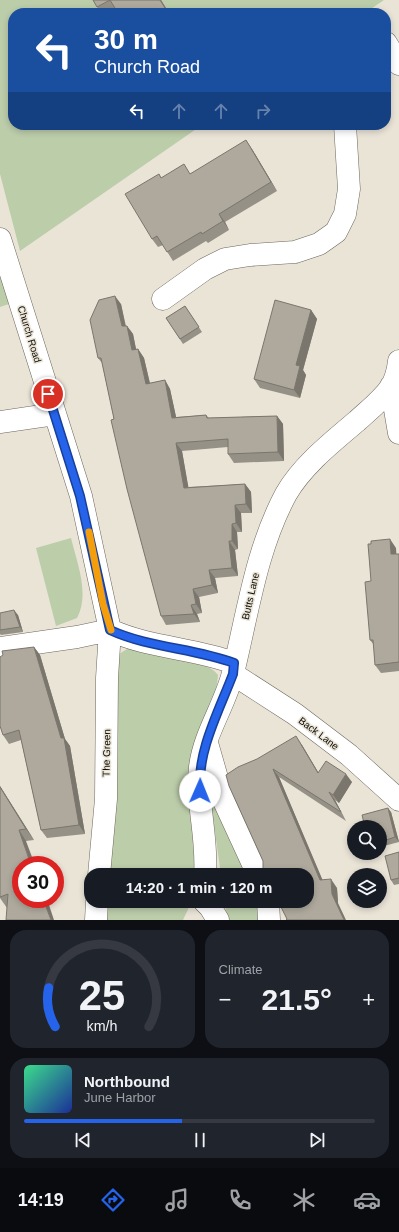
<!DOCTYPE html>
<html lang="en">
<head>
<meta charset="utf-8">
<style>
  :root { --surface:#171b24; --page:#20242c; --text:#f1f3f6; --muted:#9ea1a6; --line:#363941; --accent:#2563eb }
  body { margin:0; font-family:Helvetica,sans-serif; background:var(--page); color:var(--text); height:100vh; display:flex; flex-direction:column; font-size:15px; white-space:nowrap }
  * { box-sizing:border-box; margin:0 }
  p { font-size:13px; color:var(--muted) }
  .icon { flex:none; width:22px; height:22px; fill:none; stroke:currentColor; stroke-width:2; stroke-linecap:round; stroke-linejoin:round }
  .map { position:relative; height:920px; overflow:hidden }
  .panel { display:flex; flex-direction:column; gap:10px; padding:10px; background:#0d0f14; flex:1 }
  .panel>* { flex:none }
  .top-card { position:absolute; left:8px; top:8px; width:383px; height:122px; border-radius:16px; box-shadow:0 2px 6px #0003; background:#1a4fa0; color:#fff; overflow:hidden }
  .fabs { position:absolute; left:347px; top:820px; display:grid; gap:8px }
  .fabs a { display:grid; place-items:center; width:40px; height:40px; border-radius:50%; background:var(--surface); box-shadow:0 2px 6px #0003; font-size:20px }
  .speed { position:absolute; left:12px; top:856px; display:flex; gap:8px; font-size:20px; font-weight:700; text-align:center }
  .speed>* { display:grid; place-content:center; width:52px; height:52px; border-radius:50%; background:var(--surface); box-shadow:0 2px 6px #0003; line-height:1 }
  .speed .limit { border:6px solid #d22; background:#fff; color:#111 }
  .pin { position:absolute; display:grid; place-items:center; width:34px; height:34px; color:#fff; margin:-17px; border:2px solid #fff; border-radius:50%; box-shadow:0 1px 4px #0007 }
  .me { position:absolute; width:44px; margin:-22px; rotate:1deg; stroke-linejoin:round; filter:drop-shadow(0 0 3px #0008) }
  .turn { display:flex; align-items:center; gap:14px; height:84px; padding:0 20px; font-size:18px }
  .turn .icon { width:52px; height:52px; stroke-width:2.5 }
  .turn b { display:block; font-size:28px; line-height:34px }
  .lanes { display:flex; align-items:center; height:38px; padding:0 20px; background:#0003; justify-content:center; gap:20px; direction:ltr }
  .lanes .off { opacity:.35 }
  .big { font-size:30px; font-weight:800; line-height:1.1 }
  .panel .tile { flex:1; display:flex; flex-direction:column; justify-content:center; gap:6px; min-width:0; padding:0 14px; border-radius:16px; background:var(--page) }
  .panel .dial { align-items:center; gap:0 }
  .dial svg { height:104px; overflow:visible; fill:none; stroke:var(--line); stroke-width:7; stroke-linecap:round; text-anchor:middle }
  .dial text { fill:var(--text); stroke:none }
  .song { display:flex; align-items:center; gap:12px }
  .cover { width:48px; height:48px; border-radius:6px; background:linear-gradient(135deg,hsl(150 70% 55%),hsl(230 70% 35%)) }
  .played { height:4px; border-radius:2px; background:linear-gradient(90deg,var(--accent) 45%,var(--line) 45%) }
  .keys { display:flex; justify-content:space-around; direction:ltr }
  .heat { display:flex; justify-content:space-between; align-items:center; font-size:22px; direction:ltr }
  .panel .tiles { flex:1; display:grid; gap:10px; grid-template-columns:1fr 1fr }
  .tile:last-child { grid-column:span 2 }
  .trip { position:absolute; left:84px; top:868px; width:230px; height:40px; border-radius:16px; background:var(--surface); box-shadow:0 2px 6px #0003; font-weight:800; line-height:40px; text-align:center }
  .dock { display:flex; height:64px; justify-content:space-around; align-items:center; background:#090b0e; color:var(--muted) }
  .dock .icon { width:28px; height:28px }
  .dock .on { color:var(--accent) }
  .dock b { font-size:18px; color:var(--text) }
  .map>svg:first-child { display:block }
  .green { fill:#bccdaa }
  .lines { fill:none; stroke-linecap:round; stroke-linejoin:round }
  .minor-casing { stroke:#6d675c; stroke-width:23 }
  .minor { stroke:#fff; stroke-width:22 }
  .wall { fill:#969186 }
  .shaded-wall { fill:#7a766d }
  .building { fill:#aea99c; stroke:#7a766d }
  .route-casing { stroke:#184099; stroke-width:10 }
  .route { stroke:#2563eb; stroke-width:7 }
  .slow { stroke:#f59e0b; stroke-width:7 }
  .labels { text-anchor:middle; stroke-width:3; stroke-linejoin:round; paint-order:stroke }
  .street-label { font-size:10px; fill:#0f0d09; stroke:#eae4d7 }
</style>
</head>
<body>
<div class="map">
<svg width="399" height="920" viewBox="0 0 399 920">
  <rect width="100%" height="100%" fill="#eae4d7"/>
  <path class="green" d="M0,0H384L365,13H13V125H202L20,251L0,174Z
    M0,274L9,304L0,307Z
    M71,538C77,563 90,594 77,618L56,626L36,548Z
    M132,646C151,651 207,659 218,675L197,875H109C114,827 118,779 118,730C118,705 112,678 119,654Z
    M208,783L248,875H221Z
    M107,901H192L183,920H105Z
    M224,901H259L260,920H228Z"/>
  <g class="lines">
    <defs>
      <path id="minor" d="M386,43L399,64
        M0,239L81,496L110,630C149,648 194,648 234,663
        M163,299L205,269L225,259L250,255L295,252L319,244L336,232L345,214L349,189L345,125
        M391,386L399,433
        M0,422L55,414
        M0,648L77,637L110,630L107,678L106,799L99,875
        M233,674L295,714L349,755L399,800
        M207,743L223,799L258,875
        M205,875C208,838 196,803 200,767C204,734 225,705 233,673C248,612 256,550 286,494C302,466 332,442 357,421C369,410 382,400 391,387C396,379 398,370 399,361
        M204,901L210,907L218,920
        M268,901L269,920
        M96,920L97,901"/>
    </defs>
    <use href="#minor" class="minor-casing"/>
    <use href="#minor" class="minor"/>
  </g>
  <path class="wall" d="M93,0H161L169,13H101Z
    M252,149L277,191L225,222L229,230L208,243L206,241L173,261L163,245L158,247L152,239L159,174L161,178L190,174Z
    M121,304L126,326H127L133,334L136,349H138L144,358L150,383L165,380L170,389L176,417L206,415L209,418L277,416L283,424L284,461L234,463L228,454V447L182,451L188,487L245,484L251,492L252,513H241L242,532H237L238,549L235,550L238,576L215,578L218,593L199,597L202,613L197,614L200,622L166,625L161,616L114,419L102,363L98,358Z
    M185,306L202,332L183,344L166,318Z
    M311,310L317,319L303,370L306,375L300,398L260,388L254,379Z
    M396,548V554H399V671L381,673L375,665L374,645L370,640L371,581Z
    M0,613L18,615L23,632L1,635L0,634Z
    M34,647L40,655L65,739L70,746L85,834L47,838L41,830L21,740L9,744L3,735Z
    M302,745L318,772L352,782L339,803L335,800L346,821L279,777L322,880L337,888L338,903L287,919L263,861L229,786Z
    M0,786L34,840L26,841L7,908L0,898Z
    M391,812L399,842L380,847V827Z
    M399,852V884L394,885L391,880Z"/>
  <path class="shaded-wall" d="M160,0H161L169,13H168Z
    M246,140L252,149L277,191L271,182Z
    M219,214L225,222L229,230L223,221Z
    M115,296L121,304L127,334L122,326Z
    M311,310L317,319L303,370L306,375L300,398L294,390L296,365Z
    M127,326L133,334L138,359L132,350Z
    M138,349L144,358L152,393L146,384Z
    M165,380L170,389L178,426L172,418Z
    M277,416L283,424L284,461L278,452Z
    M176,443L182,451L190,496L184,488Z
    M245,484L251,492L252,513L246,504Z
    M235,505L241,513L242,532L236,523Z
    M232,524L237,532L238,549L232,541Z
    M390,539L396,548L397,563L391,554Z
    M229,541L235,550L238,576L232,568Z
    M209,570L215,578L218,593L212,585Z
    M193,589L199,597L202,613L196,604Z
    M191,605L197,614L200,622L194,614Z
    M14,610L18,615L23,632L20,627Z
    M34,647L40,655L65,739L70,746L85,834L79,825L61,738Z
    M296,736L302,745L324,782L318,773Z
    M273,769L279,777L326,888L320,880Z
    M346,774L352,782L339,803L333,795Z
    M0,786L34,840L26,829L0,787Z
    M329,792L335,800L346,821L341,812Z
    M388,808L391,812L399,842L395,837Z
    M19,830L26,841L35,865H31Z
    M331,879L337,888L338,903L346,920H344L332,894Z
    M43,899H47L54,920H51Z"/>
  <path class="building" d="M93,0H110L97,7Z
    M110,0H160L167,11L163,13H118Z
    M246,140L271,182L219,214L223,221L202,234L201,232L167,252L157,236L152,239L125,194L159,174L161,178L184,164L190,174Z
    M115,296L122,326H127L132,350L138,349L146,384L165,380L172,418L206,415L207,418L277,416L278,452L228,454V439L176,443L184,488L245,484L246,504L235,505L236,523L232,524V541H229L232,568L209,570L212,585L193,589L196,604L191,605L194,614L161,616L127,489L111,420L114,419L101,358H98L90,320L99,300Z
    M275,300L311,310L296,365L300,366L294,390L254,379Z
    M185,306L199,327L180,339L166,318Z
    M390,539L391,554H399V662L375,665L373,640H370L365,582L371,581L368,544H371V541Z
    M14,610L20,627L0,630V613Z
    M34,647L61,738H64L79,825L41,830L19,730L3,735L0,726V657L3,655L2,651Z
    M296,736L318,773L326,761L346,774L333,795L329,792L341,812L273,769L320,880L331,879L332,894L344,920H286L287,919L278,901H307V875H265L263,871V861L229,786L226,775L238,767L257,759Z
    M0,787L26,829L19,830L31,865H21V899H43L51,920H6L8,894L0,897Z
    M388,808L395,837L380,842V827H365L362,815Z
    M399,852V878L391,880L385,856Z"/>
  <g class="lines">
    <defs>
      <path id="route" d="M48,394L80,496L110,630C149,648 194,648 234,663L233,674C219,711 197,751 200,791"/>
    </defs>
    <use href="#route" class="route-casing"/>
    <use href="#route" class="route"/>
    <path class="slow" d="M89,532L103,604L111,630"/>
  </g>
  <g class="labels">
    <g class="street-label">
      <text transform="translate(30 334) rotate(73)" y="4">Church Road</text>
      <text transform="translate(250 596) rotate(-77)" y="4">Butts Lane</text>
      <text transform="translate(319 733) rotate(37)" y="4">Back Lane</text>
      <text transform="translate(106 753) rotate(-89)" y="4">The Green</text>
    </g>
  </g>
</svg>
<div class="fabs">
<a><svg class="icon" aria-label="search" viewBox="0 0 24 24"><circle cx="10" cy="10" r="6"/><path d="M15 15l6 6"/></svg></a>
<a><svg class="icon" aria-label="layers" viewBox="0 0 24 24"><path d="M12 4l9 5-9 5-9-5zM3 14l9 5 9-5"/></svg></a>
</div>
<div class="speed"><div class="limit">30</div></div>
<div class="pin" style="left:48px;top:394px;background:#d93025"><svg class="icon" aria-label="arrive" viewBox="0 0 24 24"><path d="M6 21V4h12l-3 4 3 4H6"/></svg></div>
<svg class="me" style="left:200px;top:791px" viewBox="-20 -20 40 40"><circle r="19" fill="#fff"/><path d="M0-13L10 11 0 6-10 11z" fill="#2563eb"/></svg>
<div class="trip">14:20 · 1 min · 120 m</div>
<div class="top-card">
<div class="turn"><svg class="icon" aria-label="left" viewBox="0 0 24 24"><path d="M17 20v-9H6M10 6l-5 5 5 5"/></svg><div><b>30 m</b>Church Road</div></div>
<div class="lanes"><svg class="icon" aria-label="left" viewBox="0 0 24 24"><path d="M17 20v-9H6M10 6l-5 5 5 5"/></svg><svg class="icon off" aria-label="ahead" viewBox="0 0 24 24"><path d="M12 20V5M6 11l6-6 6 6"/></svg><svg class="icon off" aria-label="ahead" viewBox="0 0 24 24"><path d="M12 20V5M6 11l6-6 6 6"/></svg><svg class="icon off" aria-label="right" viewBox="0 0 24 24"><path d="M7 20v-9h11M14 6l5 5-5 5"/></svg></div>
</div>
</div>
<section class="panel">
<div class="tiles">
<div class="tile dial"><svg viewBox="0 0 100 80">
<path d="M14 69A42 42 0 1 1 86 69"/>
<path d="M14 69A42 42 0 0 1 9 39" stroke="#2563eb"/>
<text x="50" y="56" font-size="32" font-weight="700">25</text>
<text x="50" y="72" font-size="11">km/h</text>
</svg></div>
<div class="tile"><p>Climate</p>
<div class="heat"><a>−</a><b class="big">21.5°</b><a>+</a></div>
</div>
<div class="tile">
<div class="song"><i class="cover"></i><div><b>Northbound</b><p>June Harbor</p></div></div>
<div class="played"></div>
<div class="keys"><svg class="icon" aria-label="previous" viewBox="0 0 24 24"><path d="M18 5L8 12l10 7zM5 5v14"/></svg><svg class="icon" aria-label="pause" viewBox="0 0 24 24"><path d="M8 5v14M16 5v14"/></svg><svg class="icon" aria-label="next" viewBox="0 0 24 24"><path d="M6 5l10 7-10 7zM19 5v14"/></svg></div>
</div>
</div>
</section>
<nav class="dock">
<b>14:19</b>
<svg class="icon on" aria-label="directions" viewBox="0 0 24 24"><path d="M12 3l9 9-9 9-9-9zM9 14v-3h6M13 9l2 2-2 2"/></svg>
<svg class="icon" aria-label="music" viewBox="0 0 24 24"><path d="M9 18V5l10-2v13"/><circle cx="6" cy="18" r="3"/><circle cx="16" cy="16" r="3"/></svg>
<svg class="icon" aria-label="phone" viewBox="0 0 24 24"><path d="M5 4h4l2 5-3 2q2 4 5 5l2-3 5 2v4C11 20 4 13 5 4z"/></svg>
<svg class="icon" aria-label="climate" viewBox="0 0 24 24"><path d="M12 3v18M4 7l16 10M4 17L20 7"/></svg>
<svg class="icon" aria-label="car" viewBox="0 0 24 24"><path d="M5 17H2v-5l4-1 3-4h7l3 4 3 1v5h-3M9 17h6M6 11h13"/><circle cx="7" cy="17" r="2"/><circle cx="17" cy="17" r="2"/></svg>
</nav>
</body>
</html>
